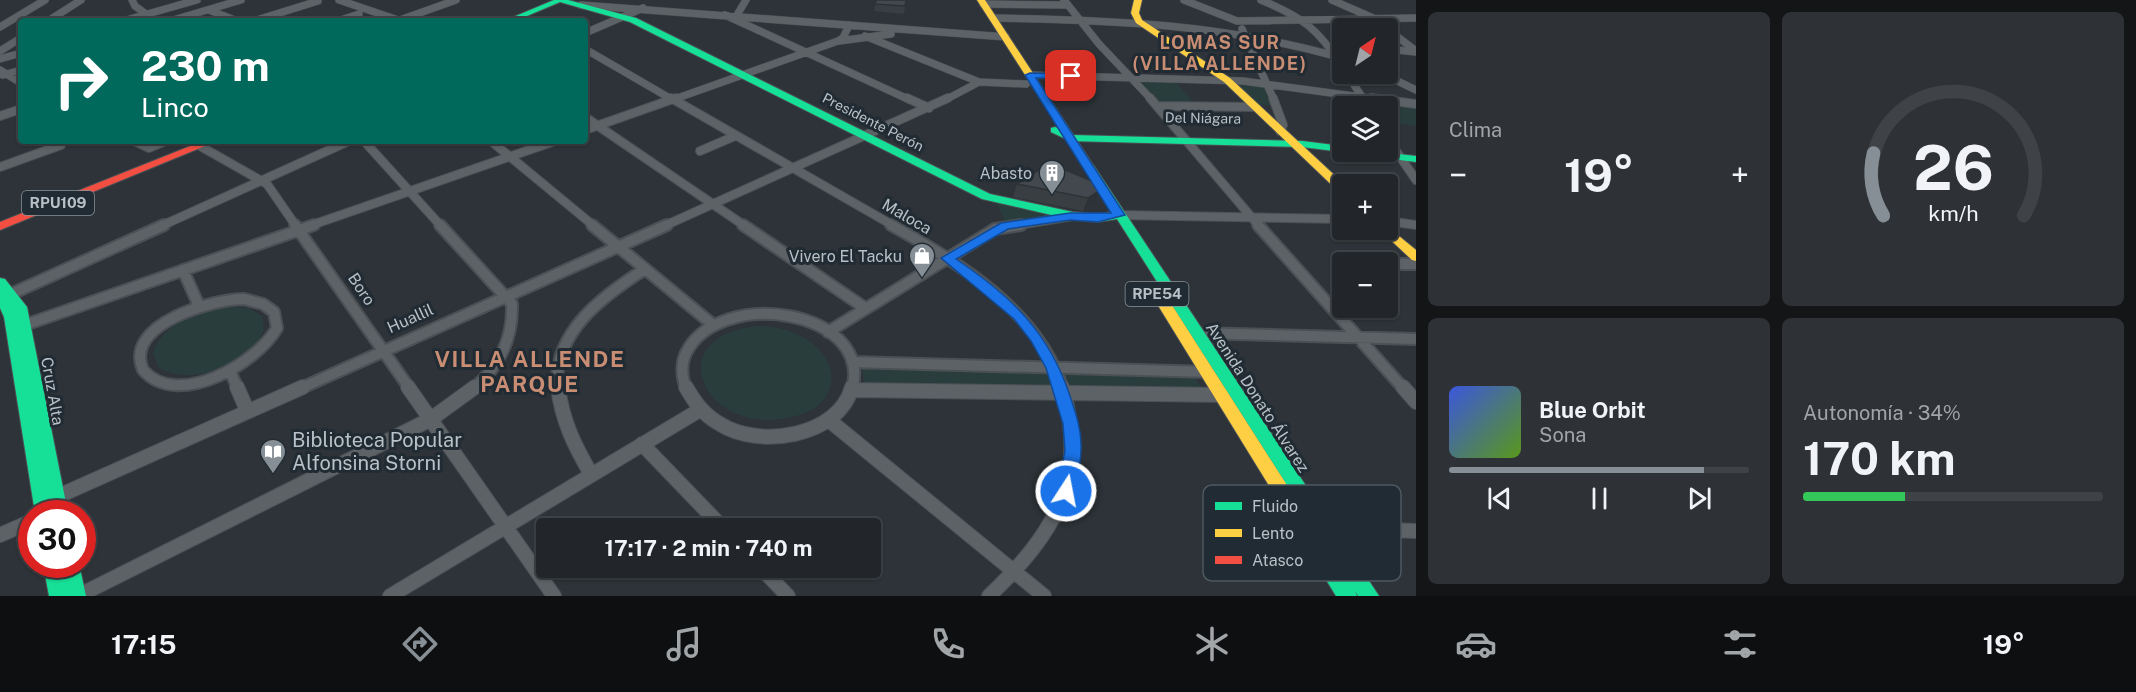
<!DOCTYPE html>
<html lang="es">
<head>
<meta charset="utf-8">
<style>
  :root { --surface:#22262a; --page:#2e3236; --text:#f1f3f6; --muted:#a2a5a8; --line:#3f4347; --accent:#878f96 }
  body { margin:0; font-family:"Public Sans",sans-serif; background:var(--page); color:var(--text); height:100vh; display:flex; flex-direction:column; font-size:22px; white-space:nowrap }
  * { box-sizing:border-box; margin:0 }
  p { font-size:20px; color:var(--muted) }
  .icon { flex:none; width:33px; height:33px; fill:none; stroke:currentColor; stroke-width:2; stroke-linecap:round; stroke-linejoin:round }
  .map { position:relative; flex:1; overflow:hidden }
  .drawer { display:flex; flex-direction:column; gap:12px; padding:12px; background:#131517; width:720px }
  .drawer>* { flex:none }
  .top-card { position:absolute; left:18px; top:18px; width:570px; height:126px; border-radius:6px; box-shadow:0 2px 4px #0004,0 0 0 2px var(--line); background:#00695c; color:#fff; overflow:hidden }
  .needle { width:39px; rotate:35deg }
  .buttons { position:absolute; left:1332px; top:18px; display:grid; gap:12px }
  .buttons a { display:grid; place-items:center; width:66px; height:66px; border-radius:6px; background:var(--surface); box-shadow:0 2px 4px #0004,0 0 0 2px var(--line); font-size:30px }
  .speed { position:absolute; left:18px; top:500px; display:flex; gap:12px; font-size:30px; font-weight:700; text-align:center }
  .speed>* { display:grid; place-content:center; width:78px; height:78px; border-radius:50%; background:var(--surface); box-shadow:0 2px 4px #0004,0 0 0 2px var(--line); line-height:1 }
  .speed .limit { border:9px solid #d22; background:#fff; color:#111 }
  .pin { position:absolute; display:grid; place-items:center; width:51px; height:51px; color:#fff; margin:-26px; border-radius:12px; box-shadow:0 3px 9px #0006 }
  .me { position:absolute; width:66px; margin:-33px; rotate:11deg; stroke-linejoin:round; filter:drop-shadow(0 0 4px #0008) }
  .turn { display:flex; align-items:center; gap:21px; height:126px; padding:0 24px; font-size:27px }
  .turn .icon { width:78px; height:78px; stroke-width:2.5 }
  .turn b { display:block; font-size:42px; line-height:51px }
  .big { font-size:45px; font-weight:700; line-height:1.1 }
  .drawer .tile { flex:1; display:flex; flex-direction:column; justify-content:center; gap:9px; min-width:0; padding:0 21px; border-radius:9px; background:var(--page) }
  .drawer .dial { align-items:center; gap:0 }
  .dial svg { height:156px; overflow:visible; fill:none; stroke:var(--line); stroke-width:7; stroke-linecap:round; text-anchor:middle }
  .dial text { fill:var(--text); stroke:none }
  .song { display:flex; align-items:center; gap:18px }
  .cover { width:72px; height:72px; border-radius:9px; background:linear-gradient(135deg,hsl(230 70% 55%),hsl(90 70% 35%)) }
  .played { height:6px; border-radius:3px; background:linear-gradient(90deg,var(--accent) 85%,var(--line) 85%) }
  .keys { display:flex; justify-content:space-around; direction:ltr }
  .heat { display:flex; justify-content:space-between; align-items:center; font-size:33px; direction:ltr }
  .charge { height:9px; border-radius:4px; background:linear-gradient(90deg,#34c759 34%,var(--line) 0) }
  .drawer .tiles { flex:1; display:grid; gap:12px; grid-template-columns:repeat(2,1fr) }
  .trip { position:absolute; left:536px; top:518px; width:345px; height:60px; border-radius:6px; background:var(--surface); box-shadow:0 2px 4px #0004,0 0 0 2px var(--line); font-weight:700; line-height:60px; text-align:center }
  .dock { display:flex; height:96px; justify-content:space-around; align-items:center; background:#0e0f11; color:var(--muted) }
  .dock .icon { width:42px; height:42px }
  .dock .selected { color:var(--accent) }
  .dock b { font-size:27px; color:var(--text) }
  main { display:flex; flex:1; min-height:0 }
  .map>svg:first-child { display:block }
  .green { fill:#2a3d3d }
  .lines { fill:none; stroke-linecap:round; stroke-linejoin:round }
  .street-far3-casing { stroke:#4b5055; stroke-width:8 }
  .street-far2-casing { stroke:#4b5055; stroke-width:10 }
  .street-far1-casing { stroke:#4b5055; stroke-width:14 }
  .street-casing { stroke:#4b5055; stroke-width:16 }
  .fast-casing { stroke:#4b5055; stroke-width:2 }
  .slow-casing { stroke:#4b5055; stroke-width:2 }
  .jam-casing { stroke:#4b5055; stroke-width:2 }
  .street-far3 { stroke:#5d6266; stroke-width:7 }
  .street-far2 { stroke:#5d6266; stroke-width:8 }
  .street-far1 { stroke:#5d6266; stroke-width:10 }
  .street { stroke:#5d6266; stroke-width:14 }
  .fast { fill:#16e098; fill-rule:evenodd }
  .slow { fill:#ffcf43; fill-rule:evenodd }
  .jam { fill:#f24e42; fill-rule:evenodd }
  .wall { fill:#393e42 }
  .shaded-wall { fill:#2e3236 }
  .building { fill:#42484d; stroke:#2e3236; stroke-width:1.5 }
  .route { fill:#1a73e8; stroke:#114b97; stroke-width:1.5 }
  .labels { text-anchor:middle; stroke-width:6; stroke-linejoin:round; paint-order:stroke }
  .far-street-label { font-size:14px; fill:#b8c1c8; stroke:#212b33 }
  .shield { fill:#212b33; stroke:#8b949b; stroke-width:1.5 }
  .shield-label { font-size:15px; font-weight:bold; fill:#b8c1c8 }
  .poi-label { font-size:16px; fill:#b8c1c8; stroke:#212b33; text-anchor:end }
  .street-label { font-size:16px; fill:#b8c1c8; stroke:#212b33 }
  .far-district-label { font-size:18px; font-weight:bold; letter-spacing:1.5px; fill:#c98d73; stroke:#212b33 }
  .near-poi-label { font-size:20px; fill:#b8c1c8; stroke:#212b33; text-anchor:start }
  .district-label { font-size:22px; font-weight:bold; letter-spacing:1.5px; fill:#c98d73; stroke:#212b33 }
  .key { fill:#212b33; stroke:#4e5860; stroke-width:1.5 }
  .key-label { font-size:16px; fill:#b8c1c8 }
</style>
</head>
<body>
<main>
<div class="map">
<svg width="1416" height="596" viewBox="0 0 1416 596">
  <rect width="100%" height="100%" fill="#2d3338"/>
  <path class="green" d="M1135,78L1174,80L1196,105H1160Z
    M1231,81L1266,84L1275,106L1255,105Z
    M1368,99L1416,106V126L1388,122V106H1373Z
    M995,200L1062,216L1005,221Z
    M225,306L248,308L262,316L264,330C251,365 190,388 158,367L153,353C162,324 198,311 225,306Z
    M759,326C839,328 862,409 781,419C699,430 662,334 759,326Z
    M862,367L1049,372L1056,390L864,383Z
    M1063,370L1193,374L1203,391L1073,392Z"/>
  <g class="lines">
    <defs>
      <path id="street-far3" d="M132,0L135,6L146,14
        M339,0L401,21
        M1064,0L1099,44L1152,100
        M1184,0L1237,21L1416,18
        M1261,0C1302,17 1319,29 1342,67
        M1332,0L1373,18L1416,51
        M983,4L1068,5
        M581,5L1006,37
        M209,10L237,21
        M725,15L910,100
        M737,15L746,0
        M993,18C1115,20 1223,24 1342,58
        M400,20L456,0
        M48,21L81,0
        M123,21L197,0
        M170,21L241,0
        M254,21L318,1
        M338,21L359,14
        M0,27L45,0
        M1242,29L1274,100
        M585,33L643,8
        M865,36L979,82
        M839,41L891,34
        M585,49L673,100
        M1388,49L1416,52
        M0,51L21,38
        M0,59L21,53
        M0,70L21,83
        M1347,74L1364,100
        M1383,74L1416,90
        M3,75L21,70
        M1030,75L1243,81L1383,100
        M672,100L838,41L843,38L849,25
        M945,100L979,82L1026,84"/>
      <path id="street-far2" d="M671,98L894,226
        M907,98L929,108
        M1150,98L1259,226
        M1273,98L1283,125L1280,131
        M1363,98L1368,106
        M1371,98L1416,104
        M1158,106L1254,107
        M0,116L21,109
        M585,117L745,226
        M585,130L676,98
        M1388,139L1416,180
        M134,141L149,148L166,141
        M364,141L441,226
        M491,141L594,226
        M200,146L267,184L296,226
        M700,151L735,136
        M0,167L61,145
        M1119,215L1342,219
        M1388,221L1416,225
        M161,226L349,141
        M309,226L555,141
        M664,226L948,98
        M1012,226L1073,216"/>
      <path id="street-far1" d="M295,225L410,389
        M440,225L512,304C513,339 500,366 473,389
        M592,225L712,324
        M743,225L865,308
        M891,225C959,263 1038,310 1063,389
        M1258,225L1404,389
        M1388,264H1416
        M183,270L199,306
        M0,299L164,225
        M244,299L263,304L274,312L277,328C257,363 178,410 143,370C123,324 213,299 244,299Z
        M19,327L314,225
        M828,332L995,229L1021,225
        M1196,333L1416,339
        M852,362L1209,372
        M230,371L238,389
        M299,389L667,225
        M558,389C551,333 604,295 645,269
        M687,389C681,379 681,363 686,353C719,286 874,310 852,389"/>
      <path id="street" d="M237,387L247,410
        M408,387L554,596
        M558,387C562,420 574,445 591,474
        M686,387C695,403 704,415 720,424C759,449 839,437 852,387
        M1403,387L1416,402
        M853,390L1225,395
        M830,421L1044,596
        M642,444L723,528
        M54,498L303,387
        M1324,528L1416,531
        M0,535L32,521
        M760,567L788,596
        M78,596L431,419L475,387
        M390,596L698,411
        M989,596C1054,534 1090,478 1062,387"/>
      <path id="fast" d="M554,0H568L636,18L990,194L1073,212L1098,214L1113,212L1085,168L1086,166H1094L1379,596H1358L1355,591L1357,596H1336L1270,487L1273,482L1279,480L1285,482L1117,219L1098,222L1073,220L982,199L630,22L560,2L515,21H504Z
        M1055,127L1072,135L1302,141L1342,146V152H1344H1342L1302,147L1070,141L1051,132V128Z
        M1353,152H1380L1416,156V162L1358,155Z
        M0,278L5,279L27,307L68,513H35L4,317L0,308Z
        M43,564H79L86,596H49Z"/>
      <path id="slow" d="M977,0H985L1095,168L1094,170H1086L1085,168Z
        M1134,0H1142L1139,13L1142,20L1230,78L1344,184L1342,192L1338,191L1224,82L1136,23L1131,13Z
        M1388,227L1416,250V261L1412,260L1380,230H1388Z
        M1158,290L1163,291L1285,482L1288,487L1285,492L1279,494L1273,492L1151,294Z"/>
      <path id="jam" d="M203,141H217L0,230V222Z"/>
    </defs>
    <use href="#street-far3" class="street-far3-casing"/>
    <use href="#street-far2" class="street-far2-casing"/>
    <use href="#street-far1" class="street-far1-casing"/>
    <use href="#street" class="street-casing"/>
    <use href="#fast" class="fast-casing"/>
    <use href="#slow" class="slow-casing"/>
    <use href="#jam" class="jam-casing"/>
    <use href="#street-far3" class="street-far3"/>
    <use href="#street-far2" class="street-far2"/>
    <use href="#street-far1" class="street-far1"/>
    <use href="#street" class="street"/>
    <use href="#fast" class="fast"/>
    <use href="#slow" class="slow"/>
    <use href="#jam" class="jam"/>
  </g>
  <path class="wall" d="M876,0H906L904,14L874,11Z
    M1049,163L1094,203L1083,211L1013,197L1017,184Z"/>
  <path class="shaded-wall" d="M1099,191L1094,203L1083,211L1088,198Z"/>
  <path class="building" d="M876,0H906L905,6L875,4Z
    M1049,163L1092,181L1099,191L1088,198L1017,184Z"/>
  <path class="route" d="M1030,73L1071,74L1075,76L1071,79L1036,78L1125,215L1098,222L1070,220L1008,229L956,259C1011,296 1049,332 1070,396C1076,414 1082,431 1081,450C1081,463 1077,478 1075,491L1073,496L1066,498L1060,496L1057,491L1065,451L1063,424L1046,368L1031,341L1014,319L941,258L1001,223L1070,213H1111L1025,75Z"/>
  <defs>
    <symbol id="building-pin" viewBox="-11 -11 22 30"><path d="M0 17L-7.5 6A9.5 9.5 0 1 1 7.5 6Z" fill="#878f96" stroke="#212b33"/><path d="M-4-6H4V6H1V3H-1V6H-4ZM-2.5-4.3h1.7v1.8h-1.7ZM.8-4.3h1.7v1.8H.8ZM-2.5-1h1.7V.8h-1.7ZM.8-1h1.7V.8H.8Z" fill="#fff"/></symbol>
    <symbol id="shop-pin" viewBox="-11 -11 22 30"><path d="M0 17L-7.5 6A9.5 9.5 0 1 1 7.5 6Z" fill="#878f96" stroke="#212b33"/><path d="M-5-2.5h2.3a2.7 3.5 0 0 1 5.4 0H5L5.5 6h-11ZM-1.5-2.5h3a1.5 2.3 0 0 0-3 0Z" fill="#fff"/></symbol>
    <symbol id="library-pin" viewBox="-11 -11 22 30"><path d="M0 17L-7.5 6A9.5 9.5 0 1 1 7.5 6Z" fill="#878f96" stroke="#212b33"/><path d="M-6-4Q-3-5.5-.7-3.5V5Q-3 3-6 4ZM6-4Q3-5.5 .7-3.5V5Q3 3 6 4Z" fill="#fff"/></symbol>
  </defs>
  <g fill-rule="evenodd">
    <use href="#building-pin" x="1037" y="158" width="30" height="40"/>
    <use href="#shop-pin" x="907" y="241" width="30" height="40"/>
    <use href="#library-pin" x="258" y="437" width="30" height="40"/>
  </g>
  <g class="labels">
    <g class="far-street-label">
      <text transform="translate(1203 118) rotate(1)" y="5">Del Niágara</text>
      <text transform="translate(873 122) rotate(27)" y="5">Presidente Perón</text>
    </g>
    <g class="shield">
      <rect x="22" y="191" width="72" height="24" rx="4.5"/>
      <rect x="1125.5" y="282" width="63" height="24" rx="4.5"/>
    </g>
    <g class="shield-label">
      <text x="58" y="208">RPU109</text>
      <text x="1157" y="299">RPE54</text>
    </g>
    <g class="poi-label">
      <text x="1032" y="179">Abasto</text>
      <text x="902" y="262">Vivero El Tacku</text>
    </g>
    <g class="street-label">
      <text transform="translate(907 216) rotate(30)" y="6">Maloca</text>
      <text transform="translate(362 289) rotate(56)" y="6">Boro</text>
      <text transform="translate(410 318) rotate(-24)" y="6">Huallil</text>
      <text transform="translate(53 391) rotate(80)" y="6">Cruz Alta</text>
      <text transform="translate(1258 397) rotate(57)" y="6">Avenida Donato Álvarez</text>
    </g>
    <g class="far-district-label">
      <text x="1220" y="49">LOMAS SUR<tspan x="1220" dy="21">(VILLA ALLENDE)</tspan></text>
    </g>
    <g class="near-poi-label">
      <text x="292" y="447">Biblioteca Popular<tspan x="292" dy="23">Alfonsina Storni</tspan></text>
    </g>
    <g class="district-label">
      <text x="530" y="367">VILLA ALLENDE<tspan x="530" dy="25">PARQUE</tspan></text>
    </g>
  </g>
  <rect x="1203" y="485" width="198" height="96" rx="9" class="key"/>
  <rect x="1215" y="502" width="27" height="8" fill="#16e098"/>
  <rect x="1215" y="529" width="27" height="8" fill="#ffcf43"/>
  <rect x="1215" y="556" width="27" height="8" fill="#f24e42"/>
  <g class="key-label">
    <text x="1252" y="512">Fluido</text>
    <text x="1252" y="539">Lento</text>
    <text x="1252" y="566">Atasco</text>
  </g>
</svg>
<div class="buttons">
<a><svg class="needle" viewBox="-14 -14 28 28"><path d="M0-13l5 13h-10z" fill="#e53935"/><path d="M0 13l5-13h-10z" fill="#a2a5a8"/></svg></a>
<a><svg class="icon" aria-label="layers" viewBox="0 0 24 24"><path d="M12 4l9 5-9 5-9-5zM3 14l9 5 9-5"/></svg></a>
<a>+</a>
<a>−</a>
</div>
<div class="speed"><div class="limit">30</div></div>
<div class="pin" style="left:1071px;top:76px;background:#d93025"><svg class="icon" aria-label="arrive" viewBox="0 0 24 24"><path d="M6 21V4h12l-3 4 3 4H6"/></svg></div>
<svg class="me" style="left:1066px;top:491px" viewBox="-20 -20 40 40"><circle r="17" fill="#1a73e8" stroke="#fff" stroke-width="3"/><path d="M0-11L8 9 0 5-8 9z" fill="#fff"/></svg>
<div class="trip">17:17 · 2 min · 740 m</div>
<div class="top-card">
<div class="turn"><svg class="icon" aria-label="right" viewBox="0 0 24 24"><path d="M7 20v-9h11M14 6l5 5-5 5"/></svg><div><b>230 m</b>Linco</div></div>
</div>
</div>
<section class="drawer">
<div class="tiles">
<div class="tile"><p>Clima</p>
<div class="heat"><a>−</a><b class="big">19°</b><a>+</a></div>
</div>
<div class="tile dial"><svg viewBox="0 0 100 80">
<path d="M14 69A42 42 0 1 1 86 69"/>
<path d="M14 69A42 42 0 0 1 9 37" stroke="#878f96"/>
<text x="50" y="56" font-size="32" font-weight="700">26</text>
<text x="50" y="72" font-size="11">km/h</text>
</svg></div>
<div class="tile">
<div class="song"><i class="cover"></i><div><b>Blue Orbit</b><p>Sona</p></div></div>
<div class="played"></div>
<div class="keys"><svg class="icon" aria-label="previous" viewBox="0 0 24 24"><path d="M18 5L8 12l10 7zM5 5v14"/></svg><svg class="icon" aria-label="pause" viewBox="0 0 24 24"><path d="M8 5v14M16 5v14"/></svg><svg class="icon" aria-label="next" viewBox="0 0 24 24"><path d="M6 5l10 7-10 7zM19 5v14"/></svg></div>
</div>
<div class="tile"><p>Autonomía · 34%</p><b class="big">170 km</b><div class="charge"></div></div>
</div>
</section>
</main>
<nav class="dock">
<b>17:15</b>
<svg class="icon selected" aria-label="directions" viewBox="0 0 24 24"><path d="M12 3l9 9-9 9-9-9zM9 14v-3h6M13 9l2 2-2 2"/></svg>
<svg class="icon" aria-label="music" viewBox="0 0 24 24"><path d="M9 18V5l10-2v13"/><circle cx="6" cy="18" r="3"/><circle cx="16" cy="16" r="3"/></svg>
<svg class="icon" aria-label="phone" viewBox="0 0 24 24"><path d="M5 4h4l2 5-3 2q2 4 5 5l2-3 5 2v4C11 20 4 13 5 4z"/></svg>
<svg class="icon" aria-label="climate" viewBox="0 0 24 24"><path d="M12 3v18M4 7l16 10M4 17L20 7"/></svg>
<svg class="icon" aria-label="car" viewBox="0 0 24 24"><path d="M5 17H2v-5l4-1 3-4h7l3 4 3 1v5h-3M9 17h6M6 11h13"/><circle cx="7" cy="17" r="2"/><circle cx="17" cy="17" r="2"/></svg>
<svg class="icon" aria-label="filters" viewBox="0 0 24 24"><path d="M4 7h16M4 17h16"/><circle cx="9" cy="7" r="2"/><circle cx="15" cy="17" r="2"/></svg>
<b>19°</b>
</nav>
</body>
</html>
